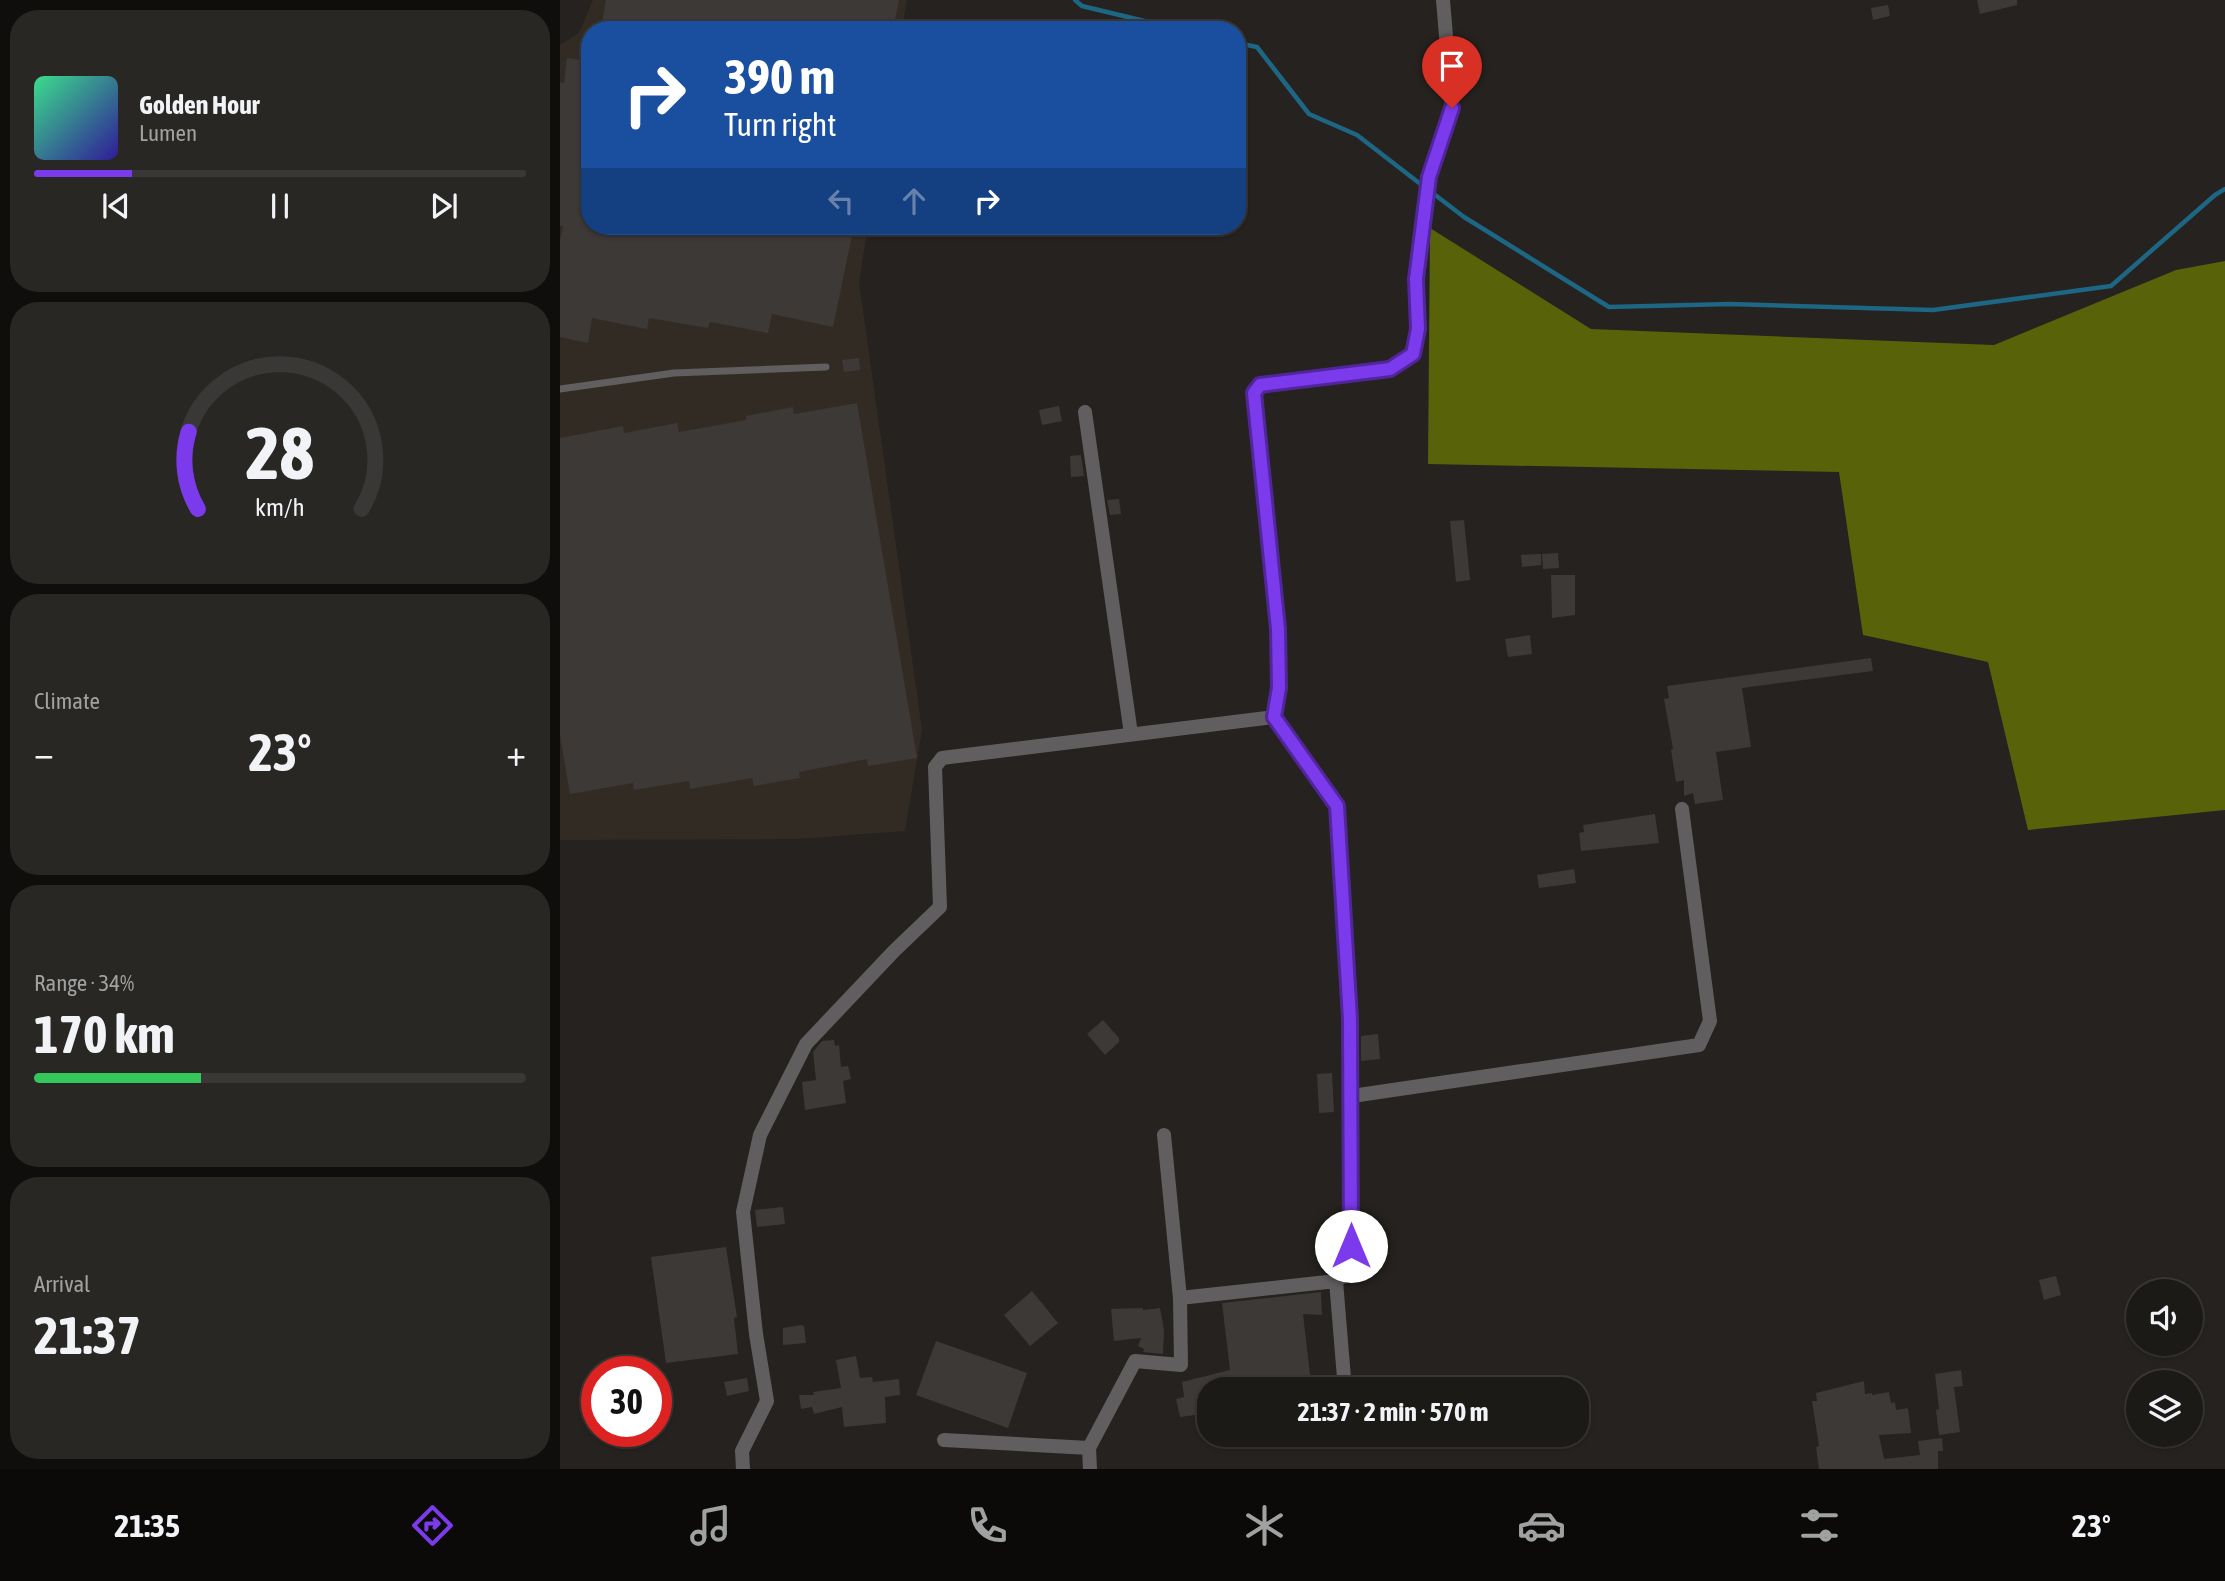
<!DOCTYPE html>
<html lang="en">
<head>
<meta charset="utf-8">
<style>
  :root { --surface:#1c1a17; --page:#292724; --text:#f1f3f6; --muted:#a0a1a1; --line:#3a3836; --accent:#7c3aed }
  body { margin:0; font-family:"Asap Condensed",sans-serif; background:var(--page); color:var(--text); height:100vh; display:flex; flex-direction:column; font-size:26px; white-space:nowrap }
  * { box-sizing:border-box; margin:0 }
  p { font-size:23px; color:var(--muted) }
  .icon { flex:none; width:38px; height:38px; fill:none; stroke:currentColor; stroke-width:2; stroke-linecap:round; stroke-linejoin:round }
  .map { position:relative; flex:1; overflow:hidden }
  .side { display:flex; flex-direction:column; gap:10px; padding:10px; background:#0f0e0d; width:560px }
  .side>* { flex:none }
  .top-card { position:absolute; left:21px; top:21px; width:665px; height:214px; border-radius:28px; box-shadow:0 2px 5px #0004,0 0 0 2px var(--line); background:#1a4fa0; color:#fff; overflow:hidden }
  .fabs { position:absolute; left:1566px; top:1279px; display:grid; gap:14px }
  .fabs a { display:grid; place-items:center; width:77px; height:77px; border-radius:50%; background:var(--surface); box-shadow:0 2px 5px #0004,0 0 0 2px var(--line); font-size:35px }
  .speed { position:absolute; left:21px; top:1356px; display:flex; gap:14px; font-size:35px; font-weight:700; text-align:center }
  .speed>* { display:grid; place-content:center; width:91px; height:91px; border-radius:50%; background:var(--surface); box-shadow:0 2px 5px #0004,0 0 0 2px var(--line); line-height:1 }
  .speed .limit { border:10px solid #d22; background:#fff; color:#111 }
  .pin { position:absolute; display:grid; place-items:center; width:60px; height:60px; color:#fff; margin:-72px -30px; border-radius:50% 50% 50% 0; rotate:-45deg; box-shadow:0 0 7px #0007 }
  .pin .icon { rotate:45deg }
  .me { position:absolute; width:77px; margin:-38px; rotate:0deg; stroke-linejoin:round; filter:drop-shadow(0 0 5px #0008) }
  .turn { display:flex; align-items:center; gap:24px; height:147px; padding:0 28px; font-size:32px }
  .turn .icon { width:91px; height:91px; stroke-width:2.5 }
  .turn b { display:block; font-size:49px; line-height:60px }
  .lanes { display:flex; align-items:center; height:66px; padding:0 28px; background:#0003; justify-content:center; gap:35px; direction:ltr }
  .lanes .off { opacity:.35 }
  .big { font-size:52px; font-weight:700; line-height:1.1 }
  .side .tile { flex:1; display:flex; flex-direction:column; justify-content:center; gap:10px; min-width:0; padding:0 24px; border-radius:28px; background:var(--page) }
  .side .dial { align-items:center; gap:0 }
  .dial svg { height:182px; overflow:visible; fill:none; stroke:var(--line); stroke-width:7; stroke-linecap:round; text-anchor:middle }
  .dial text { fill:var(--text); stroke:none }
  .song { display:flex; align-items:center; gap:21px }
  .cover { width:84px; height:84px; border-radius:10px; background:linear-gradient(135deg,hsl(150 70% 55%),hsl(250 70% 35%)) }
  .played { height:7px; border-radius:4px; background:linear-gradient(90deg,var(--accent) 20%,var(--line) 20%) }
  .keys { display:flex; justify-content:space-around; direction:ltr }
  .heat { display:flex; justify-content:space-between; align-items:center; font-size:38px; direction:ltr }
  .charge { height:10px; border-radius:5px; background:linear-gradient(90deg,#34c759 34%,var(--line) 0) }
  .trip { position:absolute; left:637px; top:1377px; width:392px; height:70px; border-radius:28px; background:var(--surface); box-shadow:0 2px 5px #0004,0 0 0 2px var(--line); font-weight:700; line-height:70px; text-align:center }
  .menu { display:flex; height:112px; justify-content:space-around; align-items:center; background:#0b0a09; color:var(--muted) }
  .menu .icon { width:49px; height:49px }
  .menu .on { color:var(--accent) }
  .menu b { font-size:32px; color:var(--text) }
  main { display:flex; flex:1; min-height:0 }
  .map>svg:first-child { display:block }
  .built { fill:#322b23 }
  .forest { fill:#586209 }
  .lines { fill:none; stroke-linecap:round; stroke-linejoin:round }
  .stream { stroke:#1d6684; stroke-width:4.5 }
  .building { fill:#3d3937 }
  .lane { stroke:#605e5f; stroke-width:7 }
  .street { stroke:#605e5f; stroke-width:14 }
  .route-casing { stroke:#51269a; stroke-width:18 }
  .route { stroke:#7c3aed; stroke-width:12 }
</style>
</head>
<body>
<main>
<section class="side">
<div class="tile">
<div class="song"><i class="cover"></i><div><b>Golden Hour</b><p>Lumen</p></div></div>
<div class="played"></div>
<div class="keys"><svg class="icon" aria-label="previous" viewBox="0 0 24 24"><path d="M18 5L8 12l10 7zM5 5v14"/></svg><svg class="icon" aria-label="pause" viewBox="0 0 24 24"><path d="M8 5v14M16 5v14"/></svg><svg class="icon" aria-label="next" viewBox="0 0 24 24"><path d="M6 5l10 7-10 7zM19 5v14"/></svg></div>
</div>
<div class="tile dial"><svg viewBox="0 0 100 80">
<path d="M14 69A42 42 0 1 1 86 69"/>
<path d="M14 69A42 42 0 0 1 10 35" stroke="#7c3aed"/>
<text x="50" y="56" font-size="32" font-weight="700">28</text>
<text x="50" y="72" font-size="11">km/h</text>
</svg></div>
<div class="tile"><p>Climate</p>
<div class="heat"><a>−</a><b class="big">23°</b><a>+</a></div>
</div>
<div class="tile"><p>Range · 34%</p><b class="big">170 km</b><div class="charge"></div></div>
<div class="tile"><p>Arrival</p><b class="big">21:37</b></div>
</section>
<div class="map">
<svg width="1665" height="1469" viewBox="0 0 1665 1469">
  <rect width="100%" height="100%" fill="#25221f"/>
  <path class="built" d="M33,0H347L342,30H30V226H308L299,282L362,730L345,831L236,839L0,840V45L19,33Z"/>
  <path class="forest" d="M870,228L1031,329L1434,345L1616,270L1665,261V810L1468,830L1428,662L1303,635L1279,472L868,464Z"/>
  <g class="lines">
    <path class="stream" d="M515,0L522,6L622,30
      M677,43L697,47L749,114L797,135L863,186
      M870,191L904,217L1049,307L1170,304L1373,310L1551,286L1655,195L1665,189"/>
  </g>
  <path class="building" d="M46,0H339L333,30H41Z
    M1417,0H1457V5L1420,14Z
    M1328,5L1330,16L1313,20L1311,8Z
    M7,58L30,61V226H294L273,327L212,314L208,333L150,322L148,328L89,318L87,329L32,318L28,343L0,337V241L3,226H0V82L4,83Z
    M299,358L300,370L284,372L282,360Z
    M297,403L357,758L308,766L307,759L239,772L240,778L194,786L192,778L130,789L129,781L74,790L73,783L10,794L0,735V438L63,426L64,433L117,423L119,432L186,420V416L233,407L234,414Z
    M499,406L502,421L482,425L479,410Z
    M521,455L524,476L511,477L510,456Z
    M559,499L561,514L550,515L547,500Z
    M904,520L910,580L896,582L890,521Z
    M998,553L999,568L983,569L982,554Z
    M981,554V565L962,567L961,555Z
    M991,575H1015V615L992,618Z
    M970,635L972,654L948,657L945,639Z
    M1311,658L1313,671L1182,688L1191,747L1156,752L1163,800L1135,804L1133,793L1124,796V780L1116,782L1111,750L1113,749L1104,699L1109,698L1107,686Z
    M1095,814L1099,843L1021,851L1019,833L1024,832L1023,825Z
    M1014,869L1016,883L979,888L977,875Z
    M543,1020L559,1038V1042L545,1055L527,1034Z
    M818,1034L820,1059L801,1061V1036Z
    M274,1040L275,1046L279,1045L281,1067L288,1066L291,1079L283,1081L286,1103L245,1110L242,1082L256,1080L253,1052L262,1041Z
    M772,1073L774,1112L759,1113L757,1074Z
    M223,1207L225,1224L197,1227L195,1210Z
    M166,1247L177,1317L174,1318L178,1354L106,1363L91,1257Z
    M1496,1276L1501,1295L1484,1300L1479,1280Z
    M472,1291L498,1323L470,1346L444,1315Z
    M761,1292L762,1315L743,1314L751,1383L727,1386V1390H649V1413L620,1417L616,1399L624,1397L622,1382L670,1370L662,1303Z
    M583,1308V1310L600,1308L604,1330L603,1354L583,1352L584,1349L578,1346L581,1338L554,1341L551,1309Z
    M241,1325L244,1326L246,1343L223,1345V1328Z
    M376,1341L467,1373L448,1428L356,1395Z
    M296,1356L300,1378L312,1377L313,1382L339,1379L340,1395L325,1397L326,1423L284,1427L282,1407L254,1414L252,1407L241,1409L239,1395H254L253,1392L281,1388L276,1360Z
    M1401,1370L1403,1386L1394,1387L1400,1432L1379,1435L1376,1410L1379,1409L1375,1374Z
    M187,1378L189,1391L167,1396L164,1382Z
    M1304,1381L1305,1394L1312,1393V1395L1329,1392L1331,1403L1335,1402L1336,1410L1348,1408L1351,1433L1319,1435L1324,1459L1360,1455L1358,1441L1382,1438L1383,1451H1378V1469H1259L1256,1447L1259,1446L1252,1401H1257L1256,1393Z"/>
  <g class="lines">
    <path class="lane" d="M0,389L114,373L266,367"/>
    <path class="street" d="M525,412L571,734
      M714,717L777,806L791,1019V1271L776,1281L785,1390
      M792,1096L1139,1045L1150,1021L1122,809
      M620,1298L776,1281
      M384,1440L529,1448
      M183,1469L182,1451L207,1401L196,1334L183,1212L200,1135L246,1044L334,951L380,907L375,767L382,758L714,717L719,688L718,629L694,393L700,385L830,369L853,354L858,329L856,279L869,177L892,108L883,0
      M530,1469L529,1448L575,1361L621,1365L620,1298L604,1135"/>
  </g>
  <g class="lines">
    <defs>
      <path id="route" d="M791,1246L790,1019L777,806L714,717L719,688L718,629L694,393L700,385L830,369L853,354L858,329L856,279L869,177L892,108"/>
    </defs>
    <use href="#route" class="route-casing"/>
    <use href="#route" class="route"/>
  </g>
</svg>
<div class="fabs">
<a><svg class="icon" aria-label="sound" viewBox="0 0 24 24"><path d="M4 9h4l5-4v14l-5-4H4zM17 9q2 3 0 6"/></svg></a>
<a><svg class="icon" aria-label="layers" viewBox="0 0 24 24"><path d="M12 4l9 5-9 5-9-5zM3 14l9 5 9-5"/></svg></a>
</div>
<div class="speed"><div class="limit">30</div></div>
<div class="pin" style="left:892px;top:108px;background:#d93025"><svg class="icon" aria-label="arrive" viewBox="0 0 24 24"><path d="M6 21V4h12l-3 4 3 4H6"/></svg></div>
<svg class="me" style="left:791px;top:1246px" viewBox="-20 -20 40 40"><circle r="19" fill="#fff"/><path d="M0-13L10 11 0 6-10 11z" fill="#7c3aed"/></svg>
<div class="trip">21:37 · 2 min · 570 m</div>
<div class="top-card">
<div class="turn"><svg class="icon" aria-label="right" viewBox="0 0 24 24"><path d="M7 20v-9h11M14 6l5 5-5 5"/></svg><div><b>390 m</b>Turn right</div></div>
<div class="lanes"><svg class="icon off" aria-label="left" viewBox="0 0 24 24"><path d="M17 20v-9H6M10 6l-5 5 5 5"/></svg><svg class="icon off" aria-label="ahead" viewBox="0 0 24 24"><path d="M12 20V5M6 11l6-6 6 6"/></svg><svg class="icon" aria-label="right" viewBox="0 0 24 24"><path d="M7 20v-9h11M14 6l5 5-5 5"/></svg></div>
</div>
</div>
</main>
<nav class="menu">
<b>21:35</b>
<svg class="icon on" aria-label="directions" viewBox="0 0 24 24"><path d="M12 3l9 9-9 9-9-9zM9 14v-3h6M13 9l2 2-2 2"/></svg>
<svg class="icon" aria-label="music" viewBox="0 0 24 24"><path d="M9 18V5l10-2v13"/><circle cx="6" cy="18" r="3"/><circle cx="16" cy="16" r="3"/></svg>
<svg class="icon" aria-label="phone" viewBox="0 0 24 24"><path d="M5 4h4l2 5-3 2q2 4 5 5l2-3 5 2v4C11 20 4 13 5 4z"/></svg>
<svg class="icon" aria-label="climate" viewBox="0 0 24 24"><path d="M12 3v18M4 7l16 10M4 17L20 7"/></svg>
<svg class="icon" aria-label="car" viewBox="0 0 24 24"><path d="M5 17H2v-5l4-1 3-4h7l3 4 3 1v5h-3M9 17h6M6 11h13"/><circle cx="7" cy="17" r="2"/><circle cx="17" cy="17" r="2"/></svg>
<svg class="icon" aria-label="filters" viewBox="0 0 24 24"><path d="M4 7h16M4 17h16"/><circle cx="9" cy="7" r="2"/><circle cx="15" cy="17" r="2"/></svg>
<b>23°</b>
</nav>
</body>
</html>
